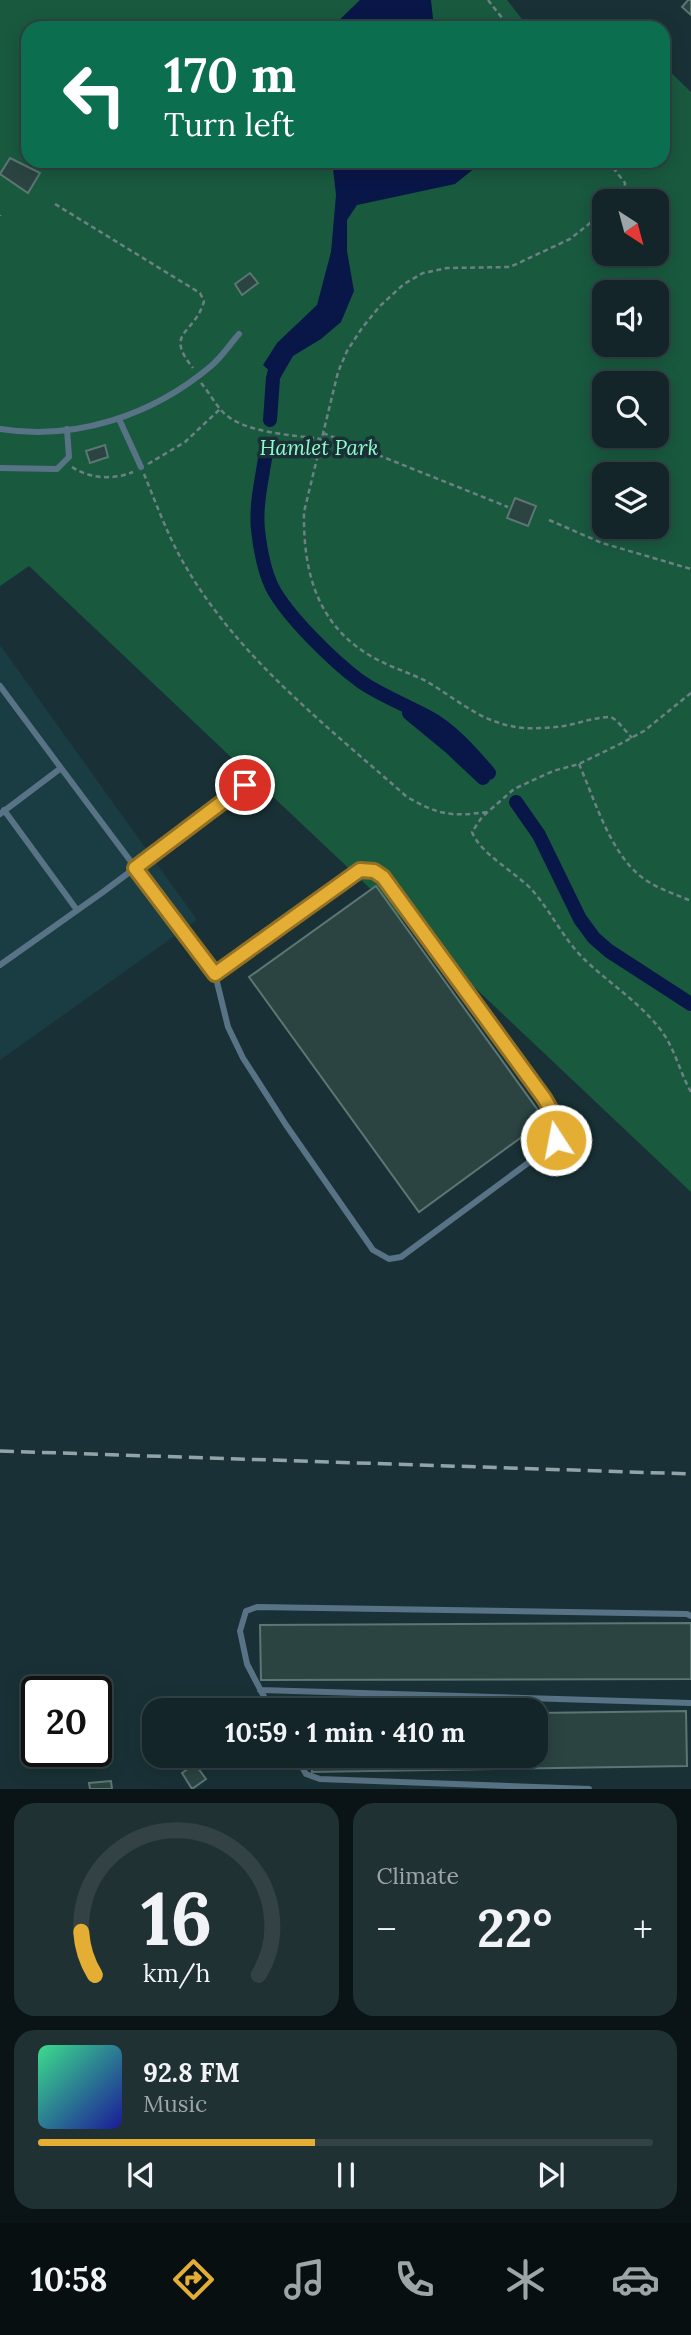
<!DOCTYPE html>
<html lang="en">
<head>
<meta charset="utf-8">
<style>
  :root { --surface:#132528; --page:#203134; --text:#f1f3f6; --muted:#9da5a8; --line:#324245; --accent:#e4ae35 }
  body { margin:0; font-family:Lora,serif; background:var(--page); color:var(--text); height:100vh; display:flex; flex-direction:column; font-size:26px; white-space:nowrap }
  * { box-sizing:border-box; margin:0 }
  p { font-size:23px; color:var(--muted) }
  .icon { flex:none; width:38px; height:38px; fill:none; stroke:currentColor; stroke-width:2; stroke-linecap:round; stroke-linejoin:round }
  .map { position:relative; height:1789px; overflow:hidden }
  .panel { display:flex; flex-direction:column; gap:14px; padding:14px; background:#0a1416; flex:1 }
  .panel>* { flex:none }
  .banner { position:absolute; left:21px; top:21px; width:649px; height:147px; border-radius:21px; box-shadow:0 4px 18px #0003,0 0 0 2px var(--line); background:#0b6e4f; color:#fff; overflow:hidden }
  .needle { width:46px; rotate:144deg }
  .controls { position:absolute; left:592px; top:189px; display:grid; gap:14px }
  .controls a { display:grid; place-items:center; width:77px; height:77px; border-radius:14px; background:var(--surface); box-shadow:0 4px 18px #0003,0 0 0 2px var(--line); font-size:35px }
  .speed { position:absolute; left:21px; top:1676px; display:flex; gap:14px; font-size:35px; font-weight:700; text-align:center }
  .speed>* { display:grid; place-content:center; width:91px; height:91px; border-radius:50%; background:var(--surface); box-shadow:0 4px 18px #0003,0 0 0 2px var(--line); line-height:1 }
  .speed .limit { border:4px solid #111; border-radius:10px; background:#fff; color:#111 }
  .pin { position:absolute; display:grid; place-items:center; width:60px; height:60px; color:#fff; margin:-30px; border:4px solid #fff; border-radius:50%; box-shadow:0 2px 7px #0007 }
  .me { position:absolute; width:77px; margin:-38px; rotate:349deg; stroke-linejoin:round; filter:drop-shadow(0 0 5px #0008) }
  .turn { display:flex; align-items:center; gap:24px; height:147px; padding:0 28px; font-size:32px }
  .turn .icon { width:91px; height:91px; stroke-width:2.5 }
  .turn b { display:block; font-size:49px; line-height:60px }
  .big { font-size:52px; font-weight:800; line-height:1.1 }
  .panel .widget { flex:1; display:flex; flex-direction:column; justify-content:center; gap:10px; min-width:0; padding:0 24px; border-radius:21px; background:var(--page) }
  .panel .dial { align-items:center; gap:0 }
  .dial svg { height:182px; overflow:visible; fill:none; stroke:var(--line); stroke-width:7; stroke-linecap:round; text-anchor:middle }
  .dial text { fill:var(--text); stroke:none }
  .song { display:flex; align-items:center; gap:21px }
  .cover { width:84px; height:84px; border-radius:10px; background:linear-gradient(135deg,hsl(150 70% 55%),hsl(240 70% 35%)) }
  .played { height:7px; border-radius:4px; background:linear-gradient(90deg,var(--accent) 45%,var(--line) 45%) }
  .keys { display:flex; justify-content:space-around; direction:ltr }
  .heat { display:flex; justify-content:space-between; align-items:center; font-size:38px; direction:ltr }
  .panel .tiles { flex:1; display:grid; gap:14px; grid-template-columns:1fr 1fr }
  .widget:last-child { grid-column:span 2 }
  .trip { position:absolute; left:142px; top:1698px; width:406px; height:70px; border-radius:21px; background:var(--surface); box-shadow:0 4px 18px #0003,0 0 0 2px var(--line); font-weight:800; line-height:70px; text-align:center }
  .dock { display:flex; height:112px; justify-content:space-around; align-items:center; background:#080f10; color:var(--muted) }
  .dock .icon { width:49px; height:49px }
  .dock .selected { color:var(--accent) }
  .dock b { font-size:32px; color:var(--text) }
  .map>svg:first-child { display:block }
  .built { fill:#1a3c43 }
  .green { fill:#195a3f; fill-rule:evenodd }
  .water { fill:#091648 }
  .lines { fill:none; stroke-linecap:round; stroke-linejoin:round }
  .canal { stroke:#091648; stroke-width:14 }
  .building { fill:#2b4442; stroke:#5b7673; stroke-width:2 }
  .path { stroke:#6d8185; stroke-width:2.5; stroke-dasharray:5 3.5; stroke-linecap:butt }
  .lane { stroke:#597386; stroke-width:6 }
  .rail { stroke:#93a4a8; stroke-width:3.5; stroke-dasharray:14 7; stroke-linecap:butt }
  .route-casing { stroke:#947122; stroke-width:18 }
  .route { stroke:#e4ae35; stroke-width:12 }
  .labels { text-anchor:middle; stroke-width:7; stroke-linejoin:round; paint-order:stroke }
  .park-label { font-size:21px; font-style:italic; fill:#90fcc9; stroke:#193136 }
</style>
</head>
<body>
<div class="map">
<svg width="691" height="1789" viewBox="0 0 691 1789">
  <rect width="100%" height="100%" fill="#193136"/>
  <path class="built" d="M0,645L197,920L0,1060Z"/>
  <path class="green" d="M0,0H507L529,28H28V161H663V65L691,92V1192L29,566L0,586ZM604,201H656V254H604ZM604,292H656V345H604ZM604,383H656V436H604ZM604,474H656V527H604Z"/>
  <path class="water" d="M360,0H431L434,28H331Z
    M365,161C383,161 388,170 407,164L408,161H476V167L455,184L357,205L347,220V251L354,291L341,322L321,339L293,356L279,380L263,365L277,343L317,305L331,252L336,195L333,168Z"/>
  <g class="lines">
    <path class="canal" d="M270,420L273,378L277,363
      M267,444C264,472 255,502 258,530C260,548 264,570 272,587C287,616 333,661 360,681C380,695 404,704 426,716C451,729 471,752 489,773
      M409,713L449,746L483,778
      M516,802L539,835L580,919L594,938L609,951L691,1004"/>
  </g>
  <path class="building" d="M688,0H691V15L682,7Z
    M10,158L40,173L28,193L0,174Z
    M250,273L258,283L242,295L235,284Z
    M105,445L108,457L90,463L86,451Z
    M515,498L536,506L528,526L507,518Z
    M376,886L545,1120L419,1212L249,977Z
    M691,1623V1679L261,1680L260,1625Z
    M686,1711L687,1766L312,1772L311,1755H536V1713Z
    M195,1764L206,1779L192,1789L182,1773Z
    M111,1781L112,1789H90L89,1783Z"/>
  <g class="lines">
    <path class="path" d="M488,0L510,28
      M608,161L625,183L624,192L617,201
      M55,204L200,293L204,301C195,335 163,331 193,368
      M604,212L570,239L510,267L447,268L423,273L404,284L380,306L362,328L347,351L338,372L304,512C303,574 318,629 378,660C395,669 414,674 431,684C457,700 480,720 511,726C527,730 547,728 564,726C580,723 595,717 611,717L617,721L632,738
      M0,216V215
      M201,383C208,391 214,402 221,410C240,433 293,435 321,439
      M323,433L508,507
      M148,464L185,442L220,409
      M72,467C90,479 113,480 133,472
      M144,474C156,503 167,534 183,562C237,657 326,725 407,797C439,815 451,817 487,812
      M549,520L602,543L691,569
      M691,693L644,731L620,744L579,764L553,771L514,789L482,817L472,832C481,855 516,872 533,891C552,913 564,940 585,960C610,984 638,1001 660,1029C675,1048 679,1071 691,1092
      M579,764C594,798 609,849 638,874C652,887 673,893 691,901"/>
    <path class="lane" d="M119,419L141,467
      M0,429C76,441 153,415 211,366C222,357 230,344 239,334
      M0,468L57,469L69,457L67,429
      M0,686L61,768L0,814
      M61,768L215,974L228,1027L243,1058L286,1125L373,1250L389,1259L401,1257L547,1149C565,1129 556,1118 544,1098L383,877L374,871L360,870L215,974
      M4,810L77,910
      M0,965L103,892L267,769
      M260,1690L691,1703
      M271,1710L247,1664L240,1631L246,1611L257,1607L687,1614L691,1616
      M295,1755L306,1774L320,1779L589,1789"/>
    <path class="rail" d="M0,1451L691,1474"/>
  </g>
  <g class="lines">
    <defs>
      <path id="route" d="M245,785L135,868L215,974L360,870L374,871L383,877L544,1098L558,1122L556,1140"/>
    </defs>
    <use href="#route" class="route-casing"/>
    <use href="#route" class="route"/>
  </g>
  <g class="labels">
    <g class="park-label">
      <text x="319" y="455">Hamlet Park</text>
    </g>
  </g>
</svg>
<div class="controls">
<a><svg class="needle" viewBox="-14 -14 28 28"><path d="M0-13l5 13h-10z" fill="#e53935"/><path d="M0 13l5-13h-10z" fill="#9da5a8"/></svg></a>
<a><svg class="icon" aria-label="sound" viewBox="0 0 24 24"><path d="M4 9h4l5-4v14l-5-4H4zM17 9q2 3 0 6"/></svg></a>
<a><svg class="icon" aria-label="search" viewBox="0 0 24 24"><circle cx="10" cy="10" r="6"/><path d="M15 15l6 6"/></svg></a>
<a><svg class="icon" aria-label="layers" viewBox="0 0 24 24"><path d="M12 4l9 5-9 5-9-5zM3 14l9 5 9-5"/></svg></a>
</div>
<div class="speed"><div class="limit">20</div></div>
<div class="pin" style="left:245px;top:785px;background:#d93025"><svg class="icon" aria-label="arrive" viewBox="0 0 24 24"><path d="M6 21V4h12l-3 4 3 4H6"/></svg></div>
<svg class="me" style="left:556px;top:1140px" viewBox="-20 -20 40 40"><circle r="17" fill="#e4ae35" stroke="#fff" stroke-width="3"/><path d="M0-11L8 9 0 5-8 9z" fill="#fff"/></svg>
<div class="trip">10:59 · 1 min · 410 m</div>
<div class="banner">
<div class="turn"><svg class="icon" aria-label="left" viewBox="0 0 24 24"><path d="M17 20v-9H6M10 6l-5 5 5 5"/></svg><div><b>170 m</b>Turn left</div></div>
</div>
</div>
<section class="panel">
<div class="tiles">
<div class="widget dial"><svg viewBox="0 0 100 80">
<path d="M14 69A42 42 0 1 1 86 69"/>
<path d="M14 69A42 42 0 0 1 8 50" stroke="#e4ae35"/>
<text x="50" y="56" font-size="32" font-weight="700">16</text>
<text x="50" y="72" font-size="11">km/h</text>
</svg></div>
<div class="widget"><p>Climate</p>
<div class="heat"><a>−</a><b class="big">22°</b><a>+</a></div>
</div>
<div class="widget">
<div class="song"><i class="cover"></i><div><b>92.8 FM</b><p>Music</p></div></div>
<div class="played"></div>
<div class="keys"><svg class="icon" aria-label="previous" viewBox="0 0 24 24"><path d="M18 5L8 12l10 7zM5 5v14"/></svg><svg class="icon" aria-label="pause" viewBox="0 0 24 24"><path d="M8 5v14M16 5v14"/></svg><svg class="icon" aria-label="next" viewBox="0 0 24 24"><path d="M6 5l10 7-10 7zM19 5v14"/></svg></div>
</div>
</div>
</section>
<nav class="dock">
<b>10:58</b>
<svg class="icon selected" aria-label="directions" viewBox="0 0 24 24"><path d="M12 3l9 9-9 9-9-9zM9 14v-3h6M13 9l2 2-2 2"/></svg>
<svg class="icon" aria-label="music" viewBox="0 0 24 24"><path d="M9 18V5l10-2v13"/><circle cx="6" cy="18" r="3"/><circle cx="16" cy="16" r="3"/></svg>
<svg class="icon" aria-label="phone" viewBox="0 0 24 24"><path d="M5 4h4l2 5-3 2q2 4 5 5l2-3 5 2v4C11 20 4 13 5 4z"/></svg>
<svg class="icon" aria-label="climate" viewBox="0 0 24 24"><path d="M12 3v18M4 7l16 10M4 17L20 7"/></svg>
<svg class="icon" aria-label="car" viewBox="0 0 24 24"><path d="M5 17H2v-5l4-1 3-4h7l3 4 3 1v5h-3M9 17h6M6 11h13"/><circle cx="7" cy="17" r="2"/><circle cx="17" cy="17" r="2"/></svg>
</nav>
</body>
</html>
